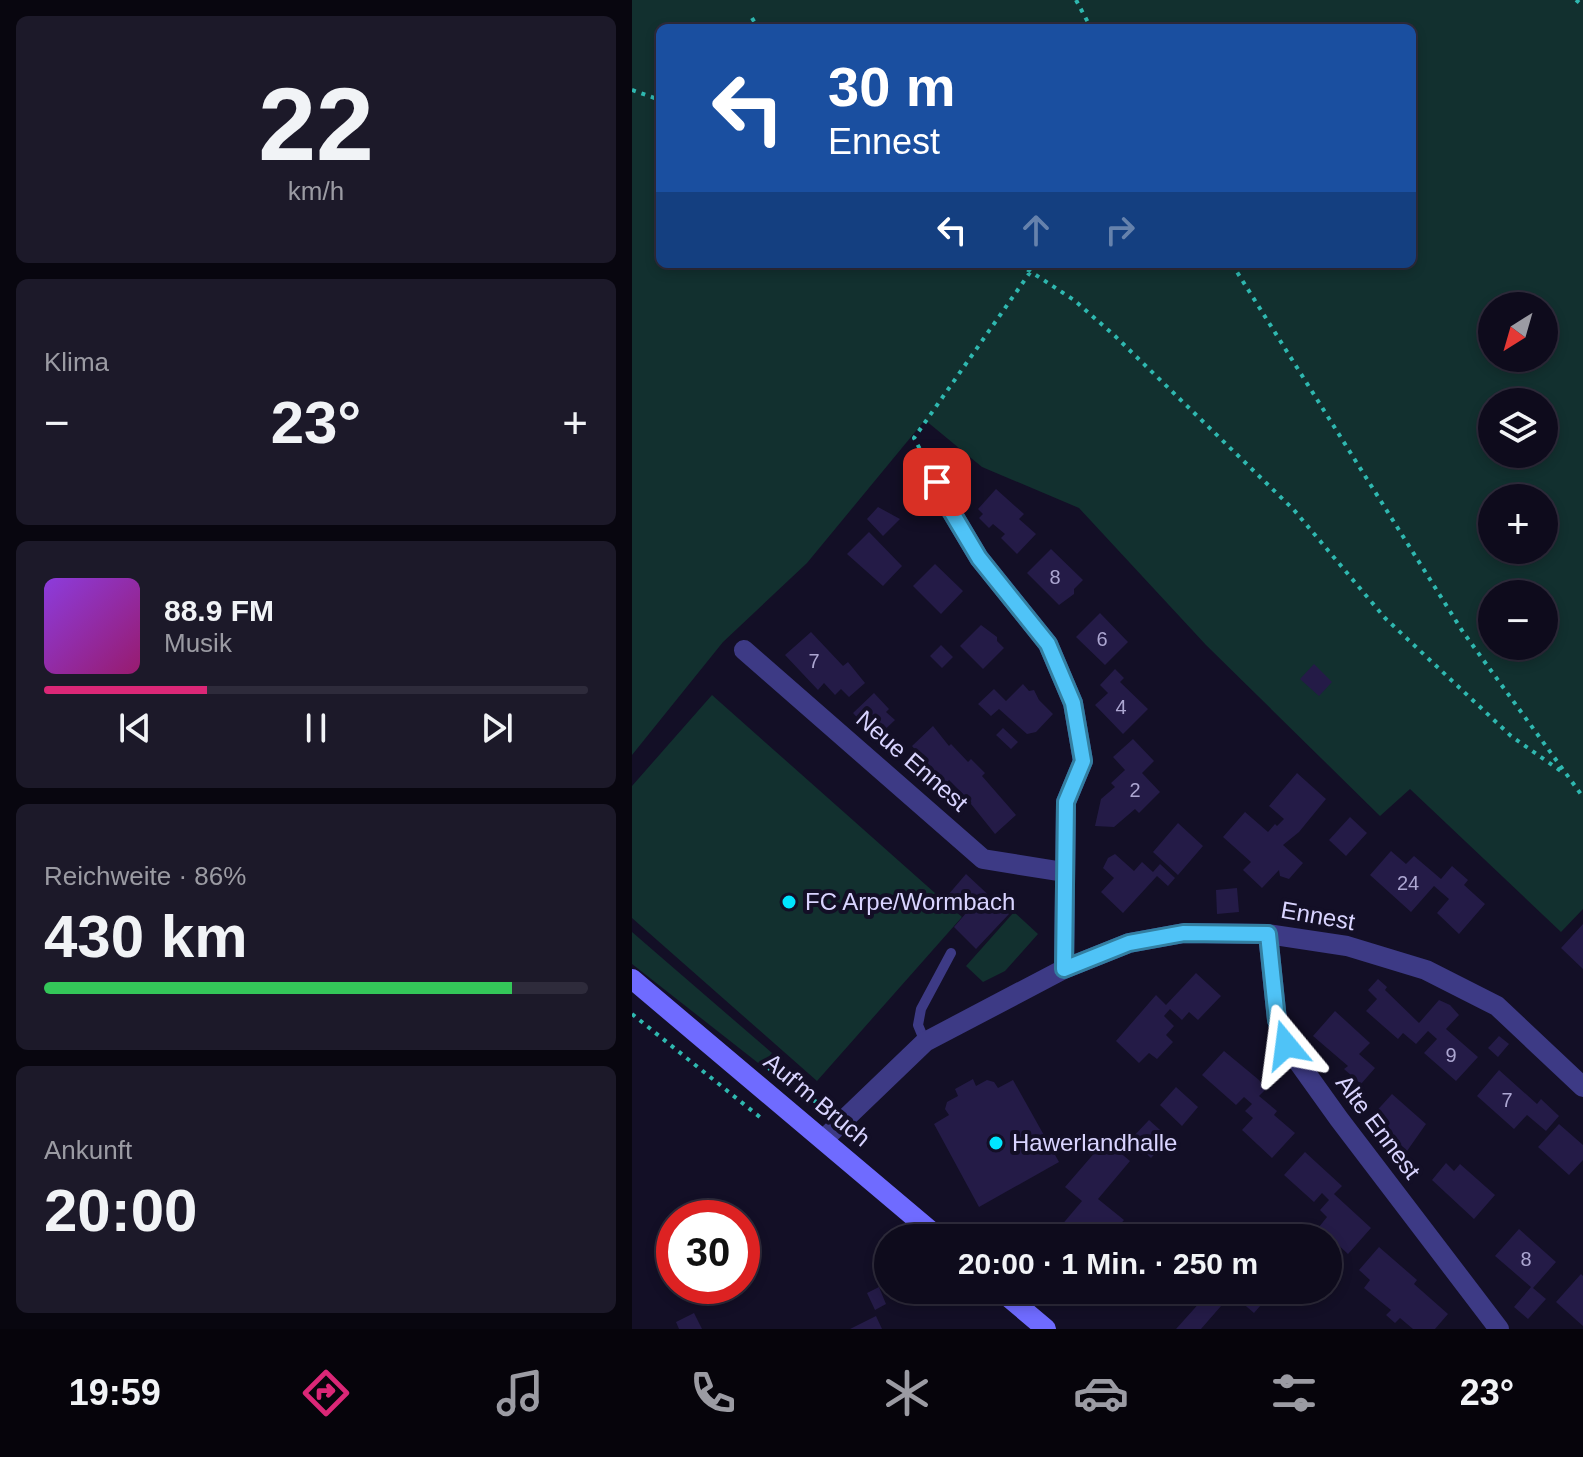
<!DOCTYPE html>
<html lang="de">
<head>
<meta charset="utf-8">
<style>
  :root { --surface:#0e0b1c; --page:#1c1929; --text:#f1f3f6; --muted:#9b9ba3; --line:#2e2b3b; --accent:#db2777 }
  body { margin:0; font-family:Helvetica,sans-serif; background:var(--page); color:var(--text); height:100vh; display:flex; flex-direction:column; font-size:30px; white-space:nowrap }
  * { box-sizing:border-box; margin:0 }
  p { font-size:26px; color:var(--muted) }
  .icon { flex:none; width:44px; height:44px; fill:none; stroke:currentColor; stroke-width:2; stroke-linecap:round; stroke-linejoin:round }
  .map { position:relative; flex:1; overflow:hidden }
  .drawer { display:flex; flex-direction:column; gap:16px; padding:16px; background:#08060f; width:632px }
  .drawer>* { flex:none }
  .top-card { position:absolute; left:24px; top:24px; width:760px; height:244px; border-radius:12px; box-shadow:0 4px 12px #0003,0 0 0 2px var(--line); background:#1a4fa0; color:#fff; overflow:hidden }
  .needle { width:52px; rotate:217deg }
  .buttons { position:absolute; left:846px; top:292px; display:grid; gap:16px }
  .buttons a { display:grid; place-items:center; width:80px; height:80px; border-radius:50%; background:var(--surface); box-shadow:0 4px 12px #0003,0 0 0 2px var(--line); font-size:40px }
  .speed { position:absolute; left:24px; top:1200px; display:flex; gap:16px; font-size:40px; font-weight:700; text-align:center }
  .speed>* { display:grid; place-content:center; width:104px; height:104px; border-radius:50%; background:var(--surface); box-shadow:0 4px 12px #0003,0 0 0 2px var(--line); line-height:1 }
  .speed .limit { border:12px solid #d22; background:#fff; color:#111 }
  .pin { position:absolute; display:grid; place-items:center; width:68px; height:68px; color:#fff; margin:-34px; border-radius:16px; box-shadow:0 4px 12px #0006 }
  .me { position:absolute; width:88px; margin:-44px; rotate:344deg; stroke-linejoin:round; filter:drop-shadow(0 0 6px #0008) }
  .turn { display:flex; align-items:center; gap:28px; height:168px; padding:0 40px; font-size:36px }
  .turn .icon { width:104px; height:104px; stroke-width:2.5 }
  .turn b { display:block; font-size:56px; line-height:68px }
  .lanes { display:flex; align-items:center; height:76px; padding:0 40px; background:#0003; justify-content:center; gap:40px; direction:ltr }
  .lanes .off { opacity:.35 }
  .big { font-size:60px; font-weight:600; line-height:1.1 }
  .drawer .widget { flex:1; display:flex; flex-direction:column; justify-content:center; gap:12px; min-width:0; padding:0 28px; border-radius:12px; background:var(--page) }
  .drawer .dial { align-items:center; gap:0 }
  .dial b { font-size:104px; line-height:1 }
  .song { display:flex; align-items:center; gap:24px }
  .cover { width:96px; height:96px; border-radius:12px; background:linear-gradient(135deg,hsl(270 70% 55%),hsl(320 70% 35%)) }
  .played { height:8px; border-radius:4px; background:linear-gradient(90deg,var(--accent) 30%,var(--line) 30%) }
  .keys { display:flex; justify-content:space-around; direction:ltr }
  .heat { display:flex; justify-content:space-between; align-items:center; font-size:44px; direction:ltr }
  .charge { height:12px; border-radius:6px; background:linear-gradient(90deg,#34c759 86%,var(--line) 0) }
  .trip { position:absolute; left:242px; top:1224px; width:468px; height:80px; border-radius:40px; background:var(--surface); box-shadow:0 4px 12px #0003,0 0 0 2px var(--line); font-weight:600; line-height:80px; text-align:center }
  .tab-bar { display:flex; height:128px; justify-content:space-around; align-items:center; background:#06040b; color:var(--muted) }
  .tab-bar .icon { width:56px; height:56px }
  .tab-bar .selected { color:var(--accent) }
  .tab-bar b { font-size:36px; color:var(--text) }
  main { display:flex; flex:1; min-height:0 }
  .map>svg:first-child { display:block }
  .green { fill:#12302f; fill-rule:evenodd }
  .building { fill:#241b47 }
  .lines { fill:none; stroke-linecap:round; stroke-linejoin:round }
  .path { stroke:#2fb8b0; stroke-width:4; stroke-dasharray:4 6; stroke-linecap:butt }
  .lane { stroke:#3d3a85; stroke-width:10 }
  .street { stroke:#3d3a85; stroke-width:20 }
  .secondary { stroke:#6f6bff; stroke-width:20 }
  .route-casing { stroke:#337fa1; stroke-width:20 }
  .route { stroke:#4fc3f7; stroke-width:14 }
  .poi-dot { fill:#00e5ff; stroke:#130f26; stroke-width:3 }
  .labels { text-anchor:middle; stroke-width:8; stroke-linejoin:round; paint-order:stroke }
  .number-label { font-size:20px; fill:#aca6d1 }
  .street-label { font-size:24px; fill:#d9d4ff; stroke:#130f26 }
  .poi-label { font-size:24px; fill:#d9d4ff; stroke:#130f26; text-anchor:start }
</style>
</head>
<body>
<main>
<section class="drawer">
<div class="widget dial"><b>22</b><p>km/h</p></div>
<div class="widget"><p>Klima</p>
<div class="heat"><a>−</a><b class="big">23°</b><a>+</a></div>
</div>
<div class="widget">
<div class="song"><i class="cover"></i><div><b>88.9 FM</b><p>Musik</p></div></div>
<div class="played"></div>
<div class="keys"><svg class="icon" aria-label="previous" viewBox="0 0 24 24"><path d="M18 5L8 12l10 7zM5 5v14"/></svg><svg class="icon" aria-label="pause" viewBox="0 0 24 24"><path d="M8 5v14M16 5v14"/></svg><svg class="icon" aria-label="next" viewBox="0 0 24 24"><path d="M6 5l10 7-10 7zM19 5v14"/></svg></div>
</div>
<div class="widget"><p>Reichweite · 86%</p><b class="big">430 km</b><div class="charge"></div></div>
<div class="widget"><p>Ankunft</p><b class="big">20:00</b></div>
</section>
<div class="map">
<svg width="951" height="1329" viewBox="0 0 951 1329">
  <rect width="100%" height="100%" fill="#130f26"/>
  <path class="green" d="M0,0H951V909L929,932L778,789L748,816L574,645L447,508L350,467L293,420L175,563L91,642L0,755ZM28,28H780V264H28ZM860,306H912V358H860ZM860,402H912V454H860ZM860,498H912V550H860ZM860,594H912V646H860Z
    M80,695L330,917L185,1081L0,918V786Z
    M382,912L406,934L373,971L351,982L334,966Z
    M0,932L140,1053L130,1066L0,964Z"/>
  <path class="building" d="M364,489L392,514L387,519L404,534L385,554L369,538L373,534L361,524L357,528L347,518L351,514L346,509Z
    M246,507L268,519L251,536L235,519Z
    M237,532L270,566L251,586L215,554Z
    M419,549L451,580L442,589V594L427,605L395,573Z
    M303,564L331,591L309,614L281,586Z
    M468,613L496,642L473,665L444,637Z
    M349,625L365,637V641L372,648L351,669L328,646Z
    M179,632L211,666L216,662L233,683L217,697L209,689L203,695L192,683L186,690L153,655Z
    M309,645L321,657L310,668L298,656Z
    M682,664L700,682L687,696L668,679Z
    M483,669L492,678L488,682L516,709L491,734L463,705L476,693L468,685Z
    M391,684L397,691L402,690L407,700L421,714L404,732L395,734L367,709L359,716L346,704L362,689L374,701Z
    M242,693L257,709L254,712L263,720L244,738L221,713Z
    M301,726L317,746L319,744L336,762L339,759L353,773L350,776L384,815L363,834L331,794L317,780L313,784L280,746Z
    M371,728L386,742L379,749L364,735Z
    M501,739L522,761L510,773L528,792L507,813L503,809L482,827L463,826L469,799L483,787L479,783L493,770L481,757Z
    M665,773L694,799L667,832L651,845L671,863L657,879L648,876L647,870L630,888L611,870L619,862L591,837L613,812L636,832L643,824L645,826L652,819L637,806Z
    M718,817L735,833L714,856L697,840Z
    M546,823L571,846L546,875L521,852Z
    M759,851L774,864L782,856L809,879L820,866L836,880L832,885L853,904L827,934L805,913L817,899L802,886L779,912L738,875Z
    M483,854L502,871L510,862L521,872L528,864L543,878L536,886L525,876L491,913L469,892L482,878L471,868L476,858Z
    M334,874L377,914L344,949L322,927L335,912L316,895Z
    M605,888L607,912L585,914L584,890Z
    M951,924V969L929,948Z
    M564,973L589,996L566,1020L557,1012L550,1020L538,1009L532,1016L542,1026L534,1035L541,1042L525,1059L517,1053L507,1063L484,1041L524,995L534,1005Z
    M746,979L755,987L753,990L787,1023L807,1000L818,1005L827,1015L814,1029L846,1057L824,1081L792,1053L805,1039L796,1031L784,1044L771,1033L766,1039L734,1011L745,999L736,990Z
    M703,1011L738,1043L727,1054L743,1068L729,1084L712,1069L716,1066L681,1036Z
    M867,1036L877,1044L866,1057L856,1048Z
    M592,1051L627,1080L634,1089L627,1096L645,1111L642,1115L663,1133L640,1158L610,1130L621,1118L613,1111L620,1104L612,1097L604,1105L570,1075Z
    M867,1070L905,1104L909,1099L927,1116L914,1131L895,1115L882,1129L845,1096Z
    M341,1079L344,1086L355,1080L362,1082L366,1088L381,1080L427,1162L347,1207L302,1124L317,1115L313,1109L315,1102L326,1096L323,1089Z
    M544,1087L566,1107L550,1126L528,1105Z
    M760,1094L794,1124L775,1151L740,1116Z
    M517,1120L537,1138L519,1158L499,1139Z
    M927,1124L951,1145V1160L937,1175L906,1147Z
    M479,1145L498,1161L466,1199L492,1220L477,1238H428L423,1233L450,1201L433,1187L465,1150L471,1155Z
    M673,1152L710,1186L702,1194L739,1228L716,1254L687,1227L695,1217L688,1210L697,1200L690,1193L682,1202L652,1175Z
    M814,1163L822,1171L828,1164L863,1195L842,1219L800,1180Z
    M887,1229L924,1262L901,1288L914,1299L896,1319L882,1307L899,1287L863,1256Z
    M747,1247L785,1280L782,1284L816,1314L803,1329H781L768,1318L763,1323L754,1315L759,1310L732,1288L738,1280L727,1270Z
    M949,1274L951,1276V1326L924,1302Z
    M247,1287L254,1304L243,1310L235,1293Z
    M579,1290H587L596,1298L569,1329H544Z
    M604,1290H626L635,1298L622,1313L600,1294Z
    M62,1313L70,1329H47L44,1322Z
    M244,1316L250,1329H218Z"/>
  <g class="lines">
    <path class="path" d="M444,0L459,28
      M944,0L951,6
      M120,18L126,28
      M0,90L28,100
      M387,264L442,300L483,336L662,510L753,618L879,736L933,774
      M600,264L831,632L951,797
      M297,466L282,438L399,271
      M0,1014L129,1118
      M137,1071L141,1066L180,1100L195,1106"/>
    <path class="lane" d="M293,1042L286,1025L289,1009L319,953"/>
    <path class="street" d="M305,482L319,511L347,558L416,644L441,703L451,761L434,802L432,969
      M112,650L351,859L432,872
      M636,934L645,1020L654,1045L707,1119L867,1329
      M192,1139L293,1042L432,969L497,943L552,933L636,934L715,946L794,970L865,1006L951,1087"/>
    <path class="secondary" d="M0,979L307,1238
      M368,1290L414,1329"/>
  </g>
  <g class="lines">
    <defs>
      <path id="route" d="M305,482L319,511L347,558L416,644L441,703L451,761L434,802L432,969L497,943L552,933L636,934L645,1020L654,1045"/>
    </defs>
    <use href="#route" class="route-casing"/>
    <use href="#route" class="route"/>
  </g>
  <g class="poi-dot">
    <circle cx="157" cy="902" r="8"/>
    <circle cx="364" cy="1143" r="8"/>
  </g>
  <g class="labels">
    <g class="number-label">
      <text x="423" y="584">8</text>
      <text x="470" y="646">6</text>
      <text x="182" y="668">7</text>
      <text x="489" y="714">4</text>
      <text x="503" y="797">2</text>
      <text x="776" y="890">24</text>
      <text x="819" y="1062">9</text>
      <text x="875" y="1107">7</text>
      <text x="894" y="1266">8</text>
    </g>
    <g class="street-label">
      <text transform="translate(280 761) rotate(41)" y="8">Neue Ennest</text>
      <text transform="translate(686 916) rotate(10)" y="8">Ennest</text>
      <text transform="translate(185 1100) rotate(40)" y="8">Auf'm Bruch</text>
      <text transform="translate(746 1127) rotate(53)" y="8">Alte Ennest</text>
    </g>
    <g class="poi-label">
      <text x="173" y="910">FC Arpe/Wormbach</text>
      <text x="380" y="1151">Hawerlandhalle</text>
    </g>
  </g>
</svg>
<div class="buttons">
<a><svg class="needle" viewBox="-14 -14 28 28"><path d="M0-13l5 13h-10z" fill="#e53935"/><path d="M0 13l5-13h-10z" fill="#9b9ba3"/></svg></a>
<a><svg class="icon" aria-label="layers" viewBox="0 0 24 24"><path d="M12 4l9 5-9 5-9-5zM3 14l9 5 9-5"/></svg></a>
<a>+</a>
<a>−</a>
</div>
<div class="speed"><div class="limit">30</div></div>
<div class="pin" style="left:305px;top:482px;background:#d93025"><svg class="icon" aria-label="arrive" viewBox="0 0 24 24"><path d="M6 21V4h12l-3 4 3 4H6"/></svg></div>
<svg class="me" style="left:654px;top:1045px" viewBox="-20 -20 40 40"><path d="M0-17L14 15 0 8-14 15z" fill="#4fc3f7" stroke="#fff" stroke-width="4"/></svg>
<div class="trip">20:00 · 1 Min. · 250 m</div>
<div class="top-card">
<div class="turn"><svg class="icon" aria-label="left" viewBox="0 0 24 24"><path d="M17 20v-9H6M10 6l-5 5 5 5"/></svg><div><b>30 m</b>Ennest</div></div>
<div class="lanes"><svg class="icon" aria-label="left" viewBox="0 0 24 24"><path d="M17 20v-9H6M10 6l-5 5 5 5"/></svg><svg class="icon off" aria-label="ahead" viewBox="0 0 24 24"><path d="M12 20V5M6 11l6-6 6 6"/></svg><svg class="icon off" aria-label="right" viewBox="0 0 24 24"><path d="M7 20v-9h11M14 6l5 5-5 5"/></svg></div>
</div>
</div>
</main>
<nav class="tab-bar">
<b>19:59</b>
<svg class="icon selected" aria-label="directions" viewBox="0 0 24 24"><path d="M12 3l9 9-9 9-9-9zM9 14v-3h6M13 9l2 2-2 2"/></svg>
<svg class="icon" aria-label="music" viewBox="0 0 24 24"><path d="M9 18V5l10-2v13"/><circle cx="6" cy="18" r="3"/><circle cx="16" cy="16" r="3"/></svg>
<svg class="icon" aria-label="phone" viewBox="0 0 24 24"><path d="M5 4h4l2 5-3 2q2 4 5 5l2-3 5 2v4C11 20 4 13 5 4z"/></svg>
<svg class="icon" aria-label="climate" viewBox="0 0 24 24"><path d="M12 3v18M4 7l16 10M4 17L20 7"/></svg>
<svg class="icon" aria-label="car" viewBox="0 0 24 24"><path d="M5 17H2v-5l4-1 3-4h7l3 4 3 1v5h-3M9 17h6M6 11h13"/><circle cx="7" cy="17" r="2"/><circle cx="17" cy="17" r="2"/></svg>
<svg class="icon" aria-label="filters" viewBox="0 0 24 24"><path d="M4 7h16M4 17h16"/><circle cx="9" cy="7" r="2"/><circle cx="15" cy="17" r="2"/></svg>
<b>23°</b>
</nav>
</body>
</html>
